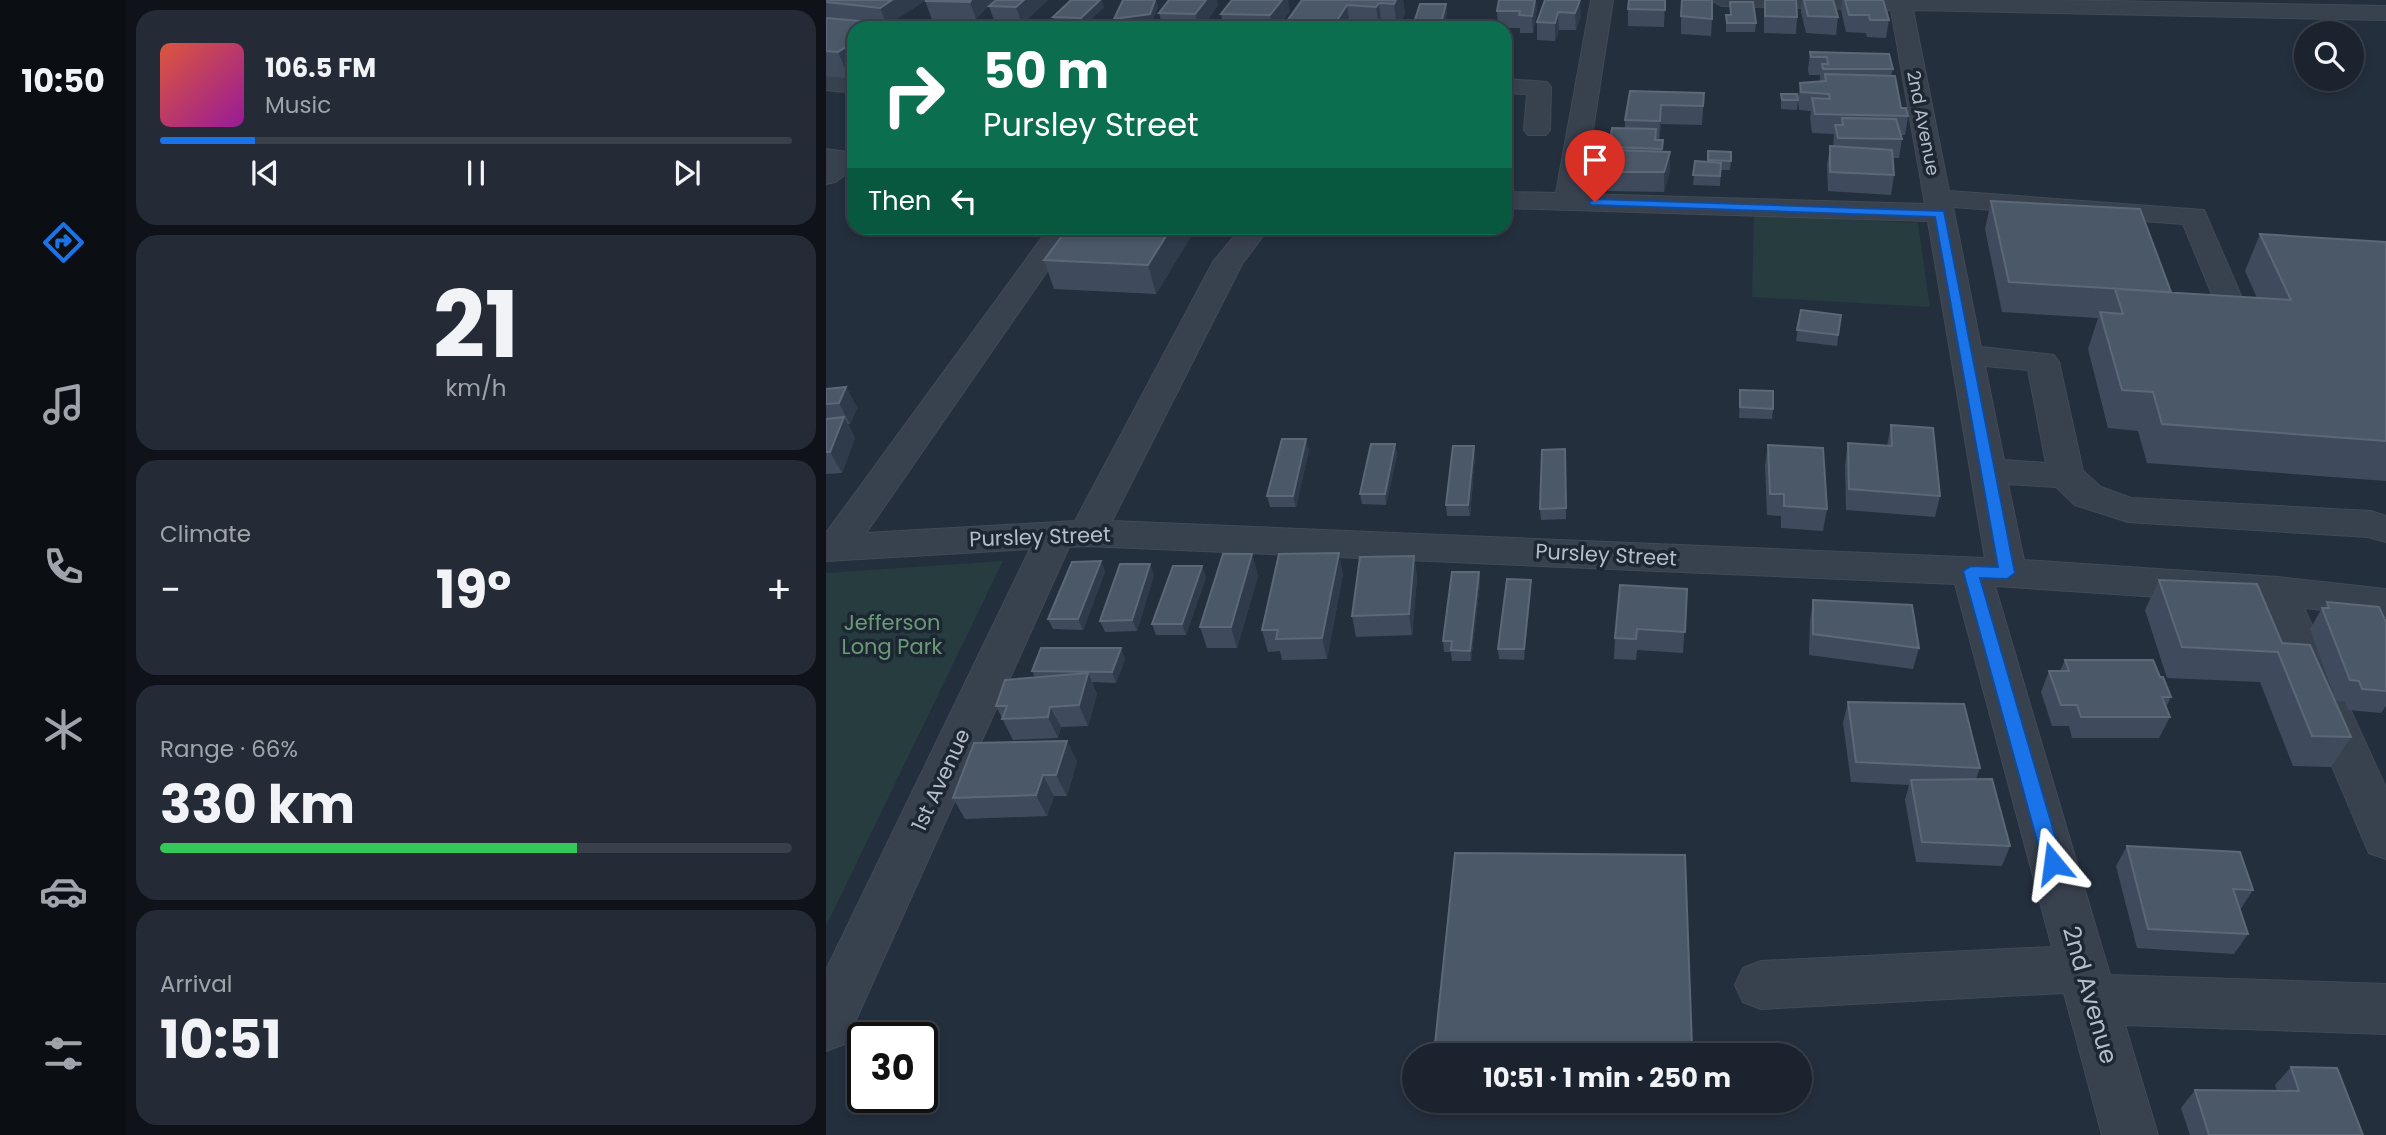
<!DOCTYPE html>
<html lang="en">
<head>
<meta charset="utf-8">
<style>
  :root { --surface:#1b232e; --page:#242b36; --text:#f1f3f6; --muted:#a0a4aa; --line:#39404a; --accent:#1a73e8 }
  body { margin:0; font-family:Poppins,sans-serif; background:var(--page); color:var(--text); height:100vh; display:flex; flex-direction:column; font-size:26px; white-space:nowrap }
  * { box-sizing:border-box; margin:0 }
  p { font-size:23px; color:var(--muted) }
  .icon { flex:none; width:38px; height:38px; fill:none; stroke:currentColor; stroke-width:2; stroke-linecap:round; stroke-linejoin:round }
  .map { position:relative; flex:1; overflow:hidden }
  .sheet { display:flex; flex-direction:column; gap:10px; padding:10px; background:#0f1319; width:700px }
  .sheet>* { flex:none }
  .hud { position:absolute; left:21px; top:21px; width:665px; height:214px; border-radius:21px; box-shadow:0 4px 10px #0003,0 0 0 2px var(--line); background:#0b6e4f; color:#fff; overflow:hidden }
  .controls { position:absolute; left:1468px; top:21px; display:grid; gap:14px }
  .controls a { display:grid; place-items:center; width:70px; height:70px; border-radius:50%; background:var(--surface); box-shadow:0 4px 10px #0003,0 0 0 2px var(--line); font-size:35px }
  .speed { position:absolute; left:21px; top:1022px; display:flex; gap:14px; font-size:35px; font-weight:700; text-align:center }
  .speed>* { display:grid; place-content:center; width:91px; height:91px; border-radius:50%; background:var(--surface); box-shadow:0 4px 10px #0003,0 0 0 2px var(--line); line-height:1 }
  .speed .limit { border:4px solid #111; border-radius:10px; background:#fff; color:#111 }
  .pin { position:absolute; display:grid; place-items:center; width:60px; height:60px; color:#fff; margin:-72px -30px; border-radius:50% 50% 50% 0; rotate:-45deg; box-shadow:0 0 7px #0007 }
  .pin .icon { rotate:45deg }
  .me { position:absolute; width:77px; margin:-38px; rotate:344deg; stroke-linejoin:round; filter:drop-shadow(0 0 5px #0008) }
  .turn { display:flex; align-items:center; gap:24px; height:147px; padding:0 21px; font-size:32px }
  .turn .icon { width:91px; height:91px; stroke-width:2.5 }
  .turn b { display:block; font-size:49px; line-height:60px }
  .then { display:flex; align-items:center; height:66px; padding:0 21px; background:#0003; gap:14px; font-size:26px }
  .big { font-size:52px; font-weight:700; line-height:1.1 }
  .sheet .widget { flex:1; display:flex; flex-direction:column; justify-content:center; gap:10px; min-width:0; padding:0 24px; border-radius:21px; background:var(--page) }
  .sheet .dial { align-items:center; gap:0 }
  .dial b { font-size:91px; line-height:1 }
  .song { display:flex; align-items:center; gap:21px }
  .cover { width:84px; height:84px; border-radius:10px; background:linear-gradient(135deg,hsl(10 70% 55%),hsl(300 70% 35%)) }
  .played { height:7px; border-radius:4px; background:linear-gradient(90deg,var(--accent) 15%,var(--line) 15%) }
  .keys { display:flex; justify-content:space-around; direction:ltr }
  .heat { display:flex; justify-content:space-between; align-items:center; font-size:38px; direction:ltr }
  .charge { height:10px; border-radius:5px; background:linear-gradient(90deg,#34c759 66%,var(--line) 0) }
  .trip { position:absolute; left:576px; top:1043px; width:410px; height:70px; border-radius:35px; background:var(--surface); box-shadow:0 4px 10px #0003,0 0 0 2px var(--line); font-weight:700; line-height:70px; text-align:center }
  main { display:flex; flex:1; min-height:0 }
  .tabs { display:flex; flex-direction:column; width:126px; justify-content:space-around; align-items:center; background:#0b0e12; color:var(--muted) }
  .tabs .icon { width:49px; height:49px }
  .tabs .active { color:var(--accent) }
  .tabs b { font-size:32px; color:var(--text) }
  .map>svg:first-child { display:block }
  .green { fill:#263c3f }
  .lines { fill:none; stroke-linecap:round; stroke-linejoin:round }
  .minor-casing { stroke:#414a57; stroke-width:2 }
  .minor { fill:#38414e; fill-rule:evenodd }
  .wall { fill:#3f4b5c }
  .shaded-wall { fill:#2f3b4b }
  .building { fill:#4b5868; stroke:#5c6777; stroke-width:2 }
  .route { fill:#1a73e8; stroke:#114b97; stroke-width:2 }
  .labels { text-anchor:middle; stroke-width:7; stroke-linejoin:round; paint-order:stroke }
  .far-street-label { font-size:18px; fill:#b4bcc9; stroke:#1d2633 }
  .street-label { font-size:21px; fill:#b4bcc9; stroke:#1d2633 }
  .park-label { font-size:21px; fill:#6b9a76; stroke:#1d2633 }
  .near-street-label { font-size:24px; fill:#b4bcc9; stroke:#1d2633 }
</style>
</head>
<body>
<main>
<nav class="tabs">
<b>10:50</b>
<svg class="icon active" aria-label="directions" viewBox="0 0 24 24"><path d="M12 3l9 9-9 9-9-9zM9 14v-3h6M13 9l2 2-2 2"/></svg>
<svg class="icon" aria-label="music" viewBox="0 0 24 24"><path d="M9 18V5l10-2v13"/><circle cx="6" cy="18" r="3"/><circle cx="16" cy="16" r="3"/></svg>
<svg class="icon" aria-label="phone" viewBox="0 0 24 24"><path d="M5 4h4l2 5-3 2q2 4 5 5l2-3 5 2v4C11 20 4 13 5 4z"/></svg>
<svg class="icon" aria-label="climate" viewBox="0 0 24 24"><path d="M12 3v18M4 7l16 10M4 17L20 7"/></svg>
<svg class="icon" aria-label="car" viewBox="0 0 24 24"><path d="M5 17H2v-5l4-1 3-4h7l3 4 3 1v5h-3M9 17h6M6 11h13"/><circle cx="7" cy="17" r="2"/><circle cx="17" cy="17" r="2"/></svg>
<svg class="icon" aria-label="filters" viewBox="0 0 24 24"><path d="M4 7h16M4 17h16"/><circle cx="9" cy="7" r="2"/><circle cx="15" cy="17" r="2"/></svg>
</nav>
<section class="sheet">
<div class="widget">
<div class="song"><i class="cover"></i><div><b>106.5 FM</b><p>Music</p></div></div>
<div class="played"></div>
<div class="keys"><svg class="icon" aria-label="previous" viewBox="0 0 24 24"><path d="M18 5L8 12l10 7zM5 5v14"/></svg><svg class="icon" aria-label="pause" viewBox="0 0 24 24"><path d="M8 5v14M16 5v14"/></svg><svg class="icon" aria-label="next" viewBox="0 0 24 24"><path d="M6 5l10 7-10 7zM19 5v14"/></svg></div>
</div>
<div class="widget dial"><b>21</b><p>km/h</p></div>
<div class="widget"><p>Climate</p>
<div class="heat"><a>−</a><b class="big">19°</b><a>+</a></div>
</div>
<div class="widget"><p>Range · 66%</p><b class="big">330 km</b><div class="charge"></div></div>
<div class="widget"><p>Arrival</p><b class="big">10:51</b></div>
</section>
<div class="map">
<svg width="1560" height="1135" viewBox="0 0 1560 1135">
  <rect width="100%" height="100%" fill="#242f3e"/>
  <path class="green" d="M928,215L1092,223L1104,307L926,297Z
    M177,561L0,926V573Z"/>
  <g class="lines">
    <defs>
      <path id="minor" d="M765,0H787L757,194L1099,204L1065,10L896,6L885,0H1226L1560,6V20L1087,10L1123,191L1378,210L1416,298L1412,304L1401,307L1390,304L1357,224L1127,207L1155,347L1228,355L1233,362L1257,471L1275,487L1305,498L1545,511L1560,516V542L1542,537L1302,522L1249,505L1230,487L1182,484L1198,560L1451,577L1560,589V617L1478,608L1560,788V859L1543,853L1537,839L1437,604L1169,586L1284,975L1560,984V1034L1299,1025L1332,1135H1276L1238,993L935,1009L917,1002L909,985L917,968L935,961L1226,947L1129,584L261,546L243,547L19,1044L0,1051V970L204,549L0,561V533L223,228H251L40,533L249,521L387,262L415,228H443L416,264L286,521L1159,558L1102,221L679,208V192L730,193ZM1159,366L1202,370L1220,463L1178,460Z
        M0,76L28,79V93L0,90Z
        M679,79L721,82L725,87L724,130L720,135H702L698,130L701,94L679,93Z
        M0,149L28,153V169L9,182L0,184Z"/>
    </defs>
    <use href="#minor" class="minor-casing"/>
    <use href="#minor" class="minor"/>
  </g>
  <path class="wall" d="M0,0H100L61,25L57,24L58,28H28V75L23,78L0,76Z
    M101,0H167L150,19H106L99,1Z
    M222,0L196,24L169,23L163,6Z
    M297,0H330L332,7L326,22L300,26L229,25L227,17L278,7L263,21L290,25L288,19Z
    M476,0H577L579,14L571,28H456Z
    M719,0L755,16L750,30H733L729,41L711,40V22Z
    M839,0L838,27L802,26V9Z
    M855,0L886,19L885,36L855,34Z
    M938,0L971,17L970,34L938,33Z
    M976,0H1007L1012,17L1010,35L980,33L975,12Z
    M1016,0H1057L1063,20L1060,38L1041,37L1040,33L1020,32L1015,10Z
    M904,2L930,23L929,32H900V15H904Z
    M392,5L376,28H337L333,13Z
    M711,9L707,33H694V28H672L671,11Z
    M464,11L451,28H398L395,14Z
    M621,13L617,28H587V26Z
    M984,52L1067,69L1065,76L1075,108L1082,116L1079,135H1075L1076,139L1073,158H1067L1068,175L1065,195L1002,191L1001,165L1004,146L1007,147L1008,134L986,133L984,117L985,111L973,110L972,101L974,83L994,81V75H983L982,70Z
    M804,91L878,93L876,125L835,124L833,140H837L836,152L844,171L838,192L782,191L783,147L799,128V120Z
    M955,94L972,100L971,110L955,109Z
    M882,151L905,161L904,170H895L894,186L867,185L869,161L881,162Z
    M1165,201L1345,292L1431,298L1419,271L1434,234L1560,242V481L1321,463L1312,431L1282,428L1262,349L1272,318L1176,312L1159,229Z
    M370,228L330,294L228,289L218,260Z
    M975,310L1015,315L1011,346L970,341Z
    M20,387L31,408L24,424H22L29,438L16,473L0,474V389Z
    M914,390L947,409L946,419L913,418Z
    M1065,425L1114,496L1109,517L1020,510L1019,464L1022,443L1061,446Z
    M569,444L571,455L560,505L536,504L534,494Z
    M942,445L1001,509L997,531L955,528V516L941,515L939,466Z
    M648,446L649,457L644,516H621L620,505Z
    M739,449L740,519L715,520L714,509Z
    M483,450L470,507H444L441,496Z
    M426,554L432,576L411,648H381L374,627Z
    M588,556L591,577L586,635L530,637L526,616Z
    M275,561L279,572L257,630L227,629L222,619Z
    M376,566L380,577L360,635H330L326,624Z
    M653,572L654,583L645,661H626L625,652H618L617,641Z
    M517,574L501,659L456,660L454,651L442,652L436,630Z
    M328,575L311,631L279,632L274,621Z
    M1333,580L1456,643L1525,737L1505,767L1467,766L1434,682L1341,678L1319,610Z
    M861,589L857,653L811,650L810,660L788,659L789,638Z
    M705,591L698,660L673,659L672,649Z
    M987,600L1093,648L1087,669L983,655L984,621Z
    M1501,602L1560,622V706L1555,713L1522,710L1519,702L1510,701L1484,629L1496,608H1498Z
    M299,659L290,683L266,682L271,694L262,726L235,727L232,738L187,740L170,706L209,677L206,671Z
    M1239,660L1334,677L1345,697L1340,707L1344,717L1333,738H1246L1243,726H1226L1215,692L1223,671H1234Z
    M1022,702L1154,768L1150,779L1184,846L1176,866L1090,862L1079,800L1083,785L1025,782L1017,723Z
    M251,761L241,796H228L221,816L139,819L127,798Z
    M1301,846L1427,890L1414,910L1422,934L1408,954L1311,948L1290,866Z
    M609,1044L866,1047V1055H611Z
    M1465,1067L1537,1135H1364L1355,1108L1369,1090L1451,1091L1449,1085Z"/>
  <path class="shaded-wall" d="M66,0H100L61,25L54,8Z
    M145,0H167L150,19L144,2Z
    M198,0H222L196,24L190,7Z
    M274,0H276L278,7L257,27L255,18Z
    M330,0L332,7L326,22L291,28L288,19Z
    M380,0H391L392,5L376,28H373L369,14Z
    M456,0H462L464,11L451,28H447L444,15Z
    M570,0H577L579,14L571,28L568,4Z
    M709,0H710L711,9L707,33L706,16Z
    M754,0L755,16L750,30L749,13Z
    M553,3L556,28H553L550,7Z
    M620,4L621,13L617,28H614Z
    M521,5L524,28H506Z
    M732,12L733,30L729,41V23Z
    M56,23L58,28H49Z
    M28,42V75L23,78L12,52Z
    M835,105V124L833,140L834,121Z
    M844,152V171L838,192V172Z
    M345,228H370L330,294L322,265Z
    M20,387L31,408L24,424L13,403Z
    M18,417L29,438L16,473L4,452Z
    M480,439L483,450L470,507L467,496Z
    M569,444L571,455L560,505L559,494Z
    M648,446L649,457L644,516L642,505Z
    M513,553L517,574L501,659L496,638Z
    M426,554L432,576L411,648L405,627Z
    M588,556L591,577L586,635L583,614Z
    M275,561L279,572L257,630L252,619Z
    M324,564L328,575L311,631L306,620Z
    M376,566L380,577L360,635L356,624Z
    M653,572L654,583L645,661L644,651Z
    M705,580V591L698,660V649Z
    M295,648L299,659L290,683L286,672Z
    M262,673L271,694L262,726L253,705Z
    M224,707L235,727L232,738L222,717Z
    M241,741L251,761L241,796L230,775Z
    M217,775L228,796L221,816L210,795Z"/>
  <path class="building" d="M0,0H66L54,8L0,2Z
    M101,0H145L144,2L99,1Z
    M170,0H198L190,7L163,6Z
    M245,0H274L255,18L227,17Z
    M297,0H329L324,14L288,19Z
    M343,0H380L369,14L333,13Z
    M406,0H456L444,15L395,14Z
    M476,0H570L568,4L553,3L550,7L521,5L506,28H456Z
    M673,0H709L706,16L693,15L694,11H671Z
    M719,0H754L749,13L732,12L729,23L711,22Z
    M803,0H839V10L802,9Z
    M856,0H886V19L855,16Z
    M939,0H970L971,17L939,16Z
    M978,0H1007L1012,17L982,16Z
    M1019,0H1057L1063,20H1044L1043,15H1023Z
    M904,2H927L930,23H901L900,15H905Z
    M594,4H620L614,27L587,26Z
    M0,18L56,23L49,28H28V42L12,52L0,51Z
    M254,20L313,28H242Z
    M984,52L1063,54L1067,69H997L996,64H1002L1001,57H985Z
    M999,74L1069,76L1075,108H1080L1082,116L989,114L986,98L1004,99L1003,94L975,92L974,83L1000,81Z
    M804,91L878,93L877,106L835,105L834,121L799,120Z
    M955,94H971L972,100H956Z
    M1016,118L1070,119L1076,139L1012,138L1009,125H1017Z
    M786,128L830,129L829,140H837L836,149L783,147Z
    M1004,146L1066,150L1068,175L1004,172Z
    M786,150L844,152L838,172H782Z
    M882,151L905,152V161L882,160Z
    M869,161L895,163L894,176L867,175Z
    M1165,201L1314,209L1345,292L1183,282Z
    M242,228H345L322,265L218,260Z
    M1434,234L1560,242V441L1336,424L1327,392L1296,390L1274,312L1297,314L1289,289L1465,300Z
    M975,310L1015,315L1012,335L971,330Z
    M20,387L13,403L0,404V389Z
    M914,390L947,391V409L914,407Z
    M18,417L4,452H0V419Z
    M1065,425L1107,428L1114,496L1023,489L1022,443L1066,446Z
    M456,439H480L467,496H441Z
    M545,444H569L559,494H534Z
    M942,445L997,448L1001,509L958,506V494H944Z
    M627,446H648L642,505H620Z
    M739,449L740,508L714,509L716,450Z
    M513,553L496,638L450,639L452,630H436L453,554Z
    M397,554H426L405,627H374Z
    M588,556L583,614L526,616L534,557Z
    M275,561L252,619H222L246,562Z
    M294,564H324L306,620L274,621Z
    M347,566H376L356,624H326Z
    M626,572H653L644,651L625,650L626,641H617Z
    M681,579L705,580L698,649H672Z
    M1333,580L1431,584L1456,643L1484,645L1525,737L1486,736L1452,652L1356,647Z
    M794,585L861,589L859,632L811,629L810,639L789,638Z
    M987,600L1086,605L1093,648L987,634Z
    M1501,602L1553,607L1560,622V691L1536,689L1533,681L1524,680L1496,608H1503Z
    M215,648H295L286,672L206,671Z
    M1239,660H1327L1334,677H1337L1345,697H1336L1344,717H1255L1251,705H1235L1223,671H1243Z
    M262,673L253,705L224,707L222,717L176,719L181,706H170L179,680Z
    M1022,702L1138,704L1154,768L1030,762Z
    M241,741L230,775H217L210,795L127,798L148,743Z
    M1166,779L1184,846L1096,842L1085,780Z
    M1301,846L1414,852L1427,890L1407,889L1422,934L1322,929Z
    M629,853L859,855L866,1047L609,1044Z
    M1465,1067L1511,1068L1537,1135H1383L1369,1090L1473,1091Z"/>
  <path class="route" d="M769,199L1118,211L1189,573L1181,579L1154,578L1237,863L1234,869L1227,871L1220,869L1217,863L1137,571L1145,566L1172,567L1109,217L765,205L763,202Z"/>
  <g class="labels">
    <g class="far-street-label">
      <text transform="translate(1097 123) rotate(79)" y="6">2nd Avenue</text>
    </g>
    <g class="street-label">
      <text transform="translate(214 537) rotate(-2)" y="7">Pursley Street</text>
      <text transform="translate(780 555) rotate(3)" y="7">Pursley Street</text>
      <text transform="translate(115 780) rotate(-65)" y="7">1st Avenue</text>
    </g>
    <g class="park-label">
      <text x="66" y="630">Jefferson<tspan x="66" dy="24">Long Park</tspan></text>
    </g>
    <g class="near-street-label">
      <text transform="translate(1264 995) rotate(74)" y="8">2nd Avenue</text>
    </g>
  </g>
</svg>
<div class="controls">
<a><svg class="icon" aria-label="search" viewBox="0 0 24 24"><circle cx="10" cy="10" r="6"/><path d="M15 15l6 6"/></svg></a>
</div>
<div class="speed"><div class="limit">30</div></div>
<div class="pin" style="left:769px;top:202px;background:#d93025"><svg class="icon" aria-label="arrive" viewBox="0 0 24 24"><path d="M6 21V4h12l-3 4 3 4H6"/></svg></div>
<svg class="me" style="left:1227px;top:863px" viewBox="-20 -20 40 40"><path d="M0-17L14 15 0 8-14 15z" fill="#1a73e8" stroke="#fff" stroke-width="4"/></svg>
<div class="trip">10:51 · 1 min · 250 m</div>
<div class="hud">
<div class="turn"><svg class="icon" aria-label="right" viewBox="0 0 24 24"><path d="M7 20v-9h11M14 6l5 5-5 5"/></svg><div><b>50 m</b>Pursley Street</div></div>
<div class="then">Then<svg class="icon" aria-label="left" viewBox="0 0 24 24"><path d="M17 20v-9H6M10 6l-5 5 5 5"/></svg></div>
</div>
</div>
</main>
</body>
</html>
